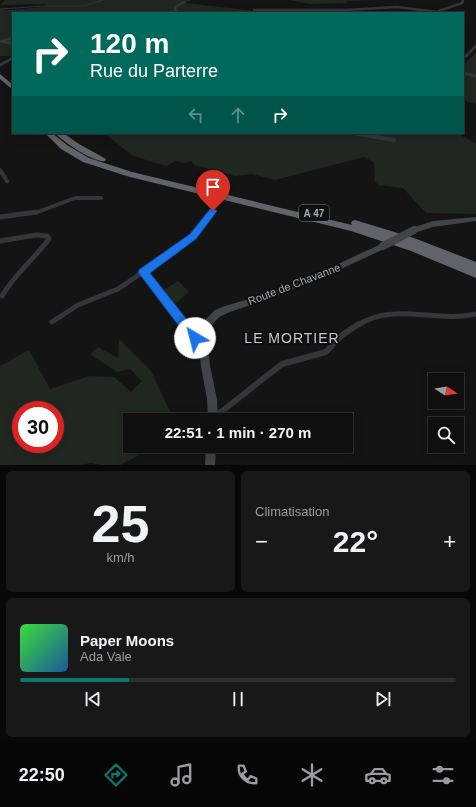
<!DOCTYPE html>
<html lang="fr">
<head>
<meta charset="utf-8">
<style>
  :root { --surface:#0f0f10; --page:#181819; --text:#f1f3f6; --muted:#9b9c9f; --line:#2f2f30; --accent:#0f766e }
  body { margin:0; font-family:Arial,sans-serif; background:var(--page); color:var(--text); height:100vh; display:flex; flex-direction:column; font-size:15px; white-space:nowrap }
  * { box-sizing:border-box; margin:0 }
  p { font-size:13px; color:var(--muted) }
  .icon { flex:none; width:22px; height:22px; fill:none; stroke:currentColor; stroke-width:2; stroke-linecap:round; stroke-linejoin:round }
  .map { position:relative; height:465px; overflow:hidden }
  .details { display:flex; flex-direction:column; gap:6px; padding:6px; background:#080809; flex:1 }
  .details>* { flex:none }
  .guide { position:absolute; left:12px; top:12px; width:452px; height:122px; border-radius:0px; box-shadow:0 2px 10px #0003,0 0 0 1px var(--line); background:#00695c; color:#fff; overflow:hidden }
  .needle { width:26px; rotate:102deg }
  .fabs { position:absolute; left:428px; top:373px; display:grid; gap:8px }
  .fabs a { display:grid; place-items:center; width:36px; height:36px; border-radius:0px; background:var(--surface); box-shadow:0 2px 10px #0003,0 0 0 1px var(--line); font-size:20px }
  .speed { position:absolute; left:12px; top:401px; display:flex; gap:8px; font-size:20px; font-weight:700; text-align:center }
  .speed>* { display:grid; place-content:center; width:52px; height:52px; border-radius:50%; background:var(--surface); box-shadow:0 2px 10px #0003,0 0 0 1px var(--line); line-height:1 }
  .speed .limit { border:6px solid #d22; background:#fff; color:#111 }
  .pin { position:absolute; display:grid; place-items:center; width:34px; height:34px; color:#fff; margin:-41px -17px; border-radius:50% 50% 50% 0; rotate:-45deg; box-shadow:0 0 4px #0007 }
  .pin .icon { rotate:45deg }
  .me { position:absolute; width:44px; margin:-22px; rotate:323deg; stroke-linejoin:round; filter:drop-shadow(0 0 3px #0008) }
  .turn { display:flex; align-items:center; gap:14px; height:84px; padding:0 12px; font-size:18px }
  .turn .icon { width:52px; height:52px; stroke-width:2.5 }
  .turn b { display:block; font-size:28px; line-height:34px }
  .lanes { display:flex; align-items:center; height:38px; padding:0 12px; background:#0003; justify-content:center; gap:20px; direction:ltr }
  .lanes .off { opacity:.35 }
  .big { font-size:30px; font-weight:700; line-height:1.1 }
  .details .card { flex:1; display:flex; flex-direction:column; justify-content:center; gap:6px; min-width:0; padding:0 14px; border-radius:6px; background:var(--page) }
  .details .dial { align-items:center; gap:0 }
  .dial b { font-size:52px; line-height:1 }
  .song { display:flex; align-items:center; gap:12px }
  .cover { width:48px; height:48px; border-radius:6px; background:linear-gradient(135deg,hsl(120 70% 55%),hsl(210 70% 35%)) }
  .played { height:4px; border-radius:2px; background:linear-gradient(90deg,var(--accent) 25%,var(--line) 25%) }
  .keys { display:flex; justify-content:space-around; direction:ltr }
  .heat { display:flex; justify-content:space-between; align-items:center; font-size:22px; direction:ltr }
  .details .tiles { flex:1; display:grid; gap:6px; grid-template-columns:1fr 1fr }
  .card:last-child { grid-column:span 2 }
  .trip { position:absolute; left:123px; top:413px; width:230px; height:40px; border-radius:0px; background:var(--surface); box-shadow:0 2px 10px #0003,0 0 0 1px var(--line); font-weight:700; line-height:40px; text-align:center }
  .dock { display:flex; height:64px; justify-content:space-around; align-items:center; background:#060606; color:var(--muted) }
  .dock .icon { width:28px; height:28px }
  .dock .on { color:var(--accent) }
  .dock b { font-size:18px; color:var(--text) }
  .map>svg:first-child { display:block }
  .green { fill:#202721; fill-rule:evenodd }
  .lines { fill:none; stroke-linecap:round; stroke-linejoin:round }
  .stream { stroke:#2e353d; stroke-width:1 }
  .street-far4 { stroke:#35353a; stroke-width:2.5 }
  .street-far3 { stroke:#35353a; stroke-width:3 }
  .street-far2 { stroke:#35353a; stroke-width:4 }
  .street-far1 { stroke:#35353a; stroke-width:5 }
  .street { stroke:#35353a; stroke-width:6 }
  .secondary { fill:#43444a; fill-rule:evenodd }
  .highway { fill:#61636a; fill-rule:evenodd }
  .secondary-bridge { stroke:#43444a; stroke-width:8 }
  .route { fill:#1a73e8; stroke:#114b97 }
  .labels { text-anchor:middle; stroke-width:4; stroke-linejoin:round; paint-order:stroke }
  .shield { fill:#0f0f10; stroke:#797c83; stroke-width:1 }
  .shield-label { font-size:10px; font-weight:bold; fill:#a6aab4 }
  .street-label { font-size:11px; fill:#a6aab4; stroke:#0f0f10 }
  .near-neighbourhood-label { font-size:14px; letter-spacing:1px; fill:#c7c9d1; stroke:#0f0f10 }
</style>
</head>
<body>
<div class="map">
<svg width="476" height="465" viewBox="0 0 476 465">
  <rect width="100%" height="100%" fill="#141415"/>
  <path class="green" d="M5,0H191L186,3L255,11L309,10L310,13H13V56H0V9L10,10L44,7L47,4L0,5Z
    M289,0H382L347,1V3L310,4Z
    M476,52V104L463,100V66Z
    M104,133H457L476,144V214L426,213L403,188L379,185L375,182L374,162L364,157L275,180L252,174L235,176L195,165L191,161L186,163L176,161L166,166L133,156Z
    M178,281L189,292L175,304H172L170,303L172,302L165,293L164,294L162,291Z
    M119,339L151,371L174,420H130V446H170L169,447L157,446L120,465H101L91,463L78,465H0V366L29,350L50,389L89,376L114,377L131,392L142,381L130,369L117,372L90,354L98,347L118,358ZM21,410H55V444H21Z"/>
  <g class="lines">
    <path class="stream" d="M0,9L45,6H84L103,0"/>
    <path class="street-far4" d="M254,10H346L397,7L438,12
      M178,13L175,10V7L184,2
      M439,13V11L462,3L463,0
      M13,38L1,41L13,44
      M466,56L476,46"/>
    <path class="street-far3" d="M463,58L467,55
      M0,65L13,58
      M463,73L476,76"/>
    <path class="street-far2" d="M361,133L357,134L394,140
      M0,170L7,181
      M35,213L75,198H101
      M211,213L213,211"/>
    <path class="street-far1" d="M0,217L37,212
      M0,241L36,235L47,236L49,239C34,259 14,275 2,296
      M143,272L184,325
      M52,322L78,305L118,289L181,246L198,232L212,212
      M358,325C393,302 436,323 476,314"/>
    <path class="street" d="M183,324L195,339L203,343
      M213,416L221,412L282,364L326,352L342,335L359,324"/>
    <path class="secondary" d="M476,217V221L433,227L414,233L411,230L412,228L433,221Z
      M383,243L386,244L387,246L386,248L324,277L262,301L230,312L221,316L216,320L210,328L208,345L210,366L217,399L218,420H208L207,399L201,366L199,345L201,328L205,320L215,310L225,306L259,296L319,273Z
      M206,446H216L215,465H205Z"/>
    <path class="highway" d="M0,74L13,85V90L0,79Z
      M45,133H52L67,145L89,158L132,172L352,225L351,223L352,221L355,220L414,238L476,262V278L411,251L351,231L130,177L83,162L61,149Z
      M55,133H63L79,144L106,159L105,161C94,163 62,141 55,133Z"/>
    <path class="secondary-bridge" d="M383,246L414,230"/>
  </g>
  <path class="route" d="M213,208L217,211L196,239L150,273L199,335L201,338L199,342L195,344L191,342L138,272L140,269L190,234L210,209Z"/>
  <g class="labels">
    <rect class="shield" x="299" y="205" width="30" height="16" rx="3"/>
    <g class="shield-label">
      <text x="314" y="217">A 47</text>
    </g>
    <g class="street-label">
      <text transform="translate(294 284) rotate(-21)" y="4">Route de Chavanne</text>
    </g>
    <g class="near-neighbourhood-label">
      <text x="292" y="343">LE MORTIER</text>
    </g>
  </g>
</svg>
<div class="fabs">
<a><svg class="needle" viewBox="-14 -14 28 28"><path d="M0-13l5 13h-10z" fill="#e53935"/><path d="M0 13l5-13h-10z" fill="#9b9c9f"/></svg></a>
<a><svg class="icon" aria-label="search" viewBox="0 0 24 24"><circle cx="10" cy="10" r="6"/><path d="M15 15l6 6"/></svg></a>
</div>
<div class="speed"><div class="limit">30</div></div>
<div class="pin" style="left:213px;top:211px;background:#d93025"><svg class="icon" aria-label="arrive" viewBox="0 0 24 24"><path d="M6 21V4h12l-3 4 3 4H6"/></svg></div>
<svg class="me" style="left:195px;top:338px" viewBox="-20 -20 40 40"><circle r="19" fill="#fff"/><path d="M0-13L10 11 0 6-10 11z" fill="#1a73e8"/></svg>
<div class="trip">22:51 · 1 min · 270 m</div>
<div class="guide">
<div class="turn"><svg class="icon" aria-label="right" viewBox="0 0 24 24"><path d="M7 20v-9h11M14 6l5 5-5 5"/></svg><div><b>120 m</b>Rue du Parterre</div></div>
<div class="lanes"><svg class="icon off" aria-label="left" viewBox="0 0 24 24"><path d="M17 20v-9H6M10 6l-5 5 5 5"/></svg><svg class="icon off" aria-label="ahead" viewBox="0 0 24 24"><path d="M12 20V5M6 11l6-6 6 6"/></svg><svg class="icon" aria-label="right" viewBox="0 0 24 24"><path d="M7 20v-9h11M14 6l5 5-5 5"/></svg></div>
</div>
</div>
<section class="details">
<div class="tiles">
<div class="card dial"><b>25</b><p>km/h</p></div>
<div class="card"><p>Climatisation</p>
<div class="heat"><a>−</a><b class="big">22°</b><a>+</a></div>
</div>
<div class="card">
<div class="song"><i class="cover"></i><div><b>Paper Moons</b><p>Ada Vale</p></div></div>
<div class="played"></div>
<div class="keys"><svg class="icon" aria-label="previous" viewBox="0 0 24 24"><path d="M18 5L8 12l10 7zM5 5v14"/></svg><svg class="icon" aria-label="pause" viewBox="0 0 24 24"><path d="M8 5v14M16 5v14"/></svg><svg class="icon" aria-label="next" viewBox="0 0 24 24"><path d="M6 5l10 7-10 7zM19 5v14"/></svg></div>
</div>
</div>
</section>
<nav class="dock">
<b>22:50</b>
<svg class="icon on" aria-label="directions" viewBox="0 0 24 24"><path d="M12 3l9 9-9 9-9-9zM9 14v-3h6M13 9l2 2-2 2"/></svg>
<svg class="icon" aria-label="music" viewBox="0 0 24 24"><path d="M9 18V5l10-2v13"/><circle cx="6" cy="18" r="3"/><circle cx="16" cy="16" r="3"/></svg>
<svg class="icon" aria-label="phone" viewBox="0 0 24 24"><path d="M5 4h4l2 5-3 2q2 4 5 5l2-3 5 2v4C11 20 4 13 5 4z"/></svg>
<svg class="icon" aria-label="climate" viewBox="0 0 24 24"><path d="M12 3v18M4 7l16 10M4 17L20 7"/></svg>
<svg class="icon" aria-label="car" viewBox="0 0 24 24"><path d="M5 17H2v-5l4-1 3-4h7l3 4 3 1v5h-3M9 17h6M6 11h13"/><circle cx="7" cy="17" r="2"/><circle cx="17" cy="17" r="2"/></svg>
<svg class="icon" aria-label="filters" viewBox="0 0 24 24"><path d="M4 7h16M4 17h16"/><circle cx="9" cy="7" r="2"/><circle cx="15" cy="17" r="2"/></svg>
</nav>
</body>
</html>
